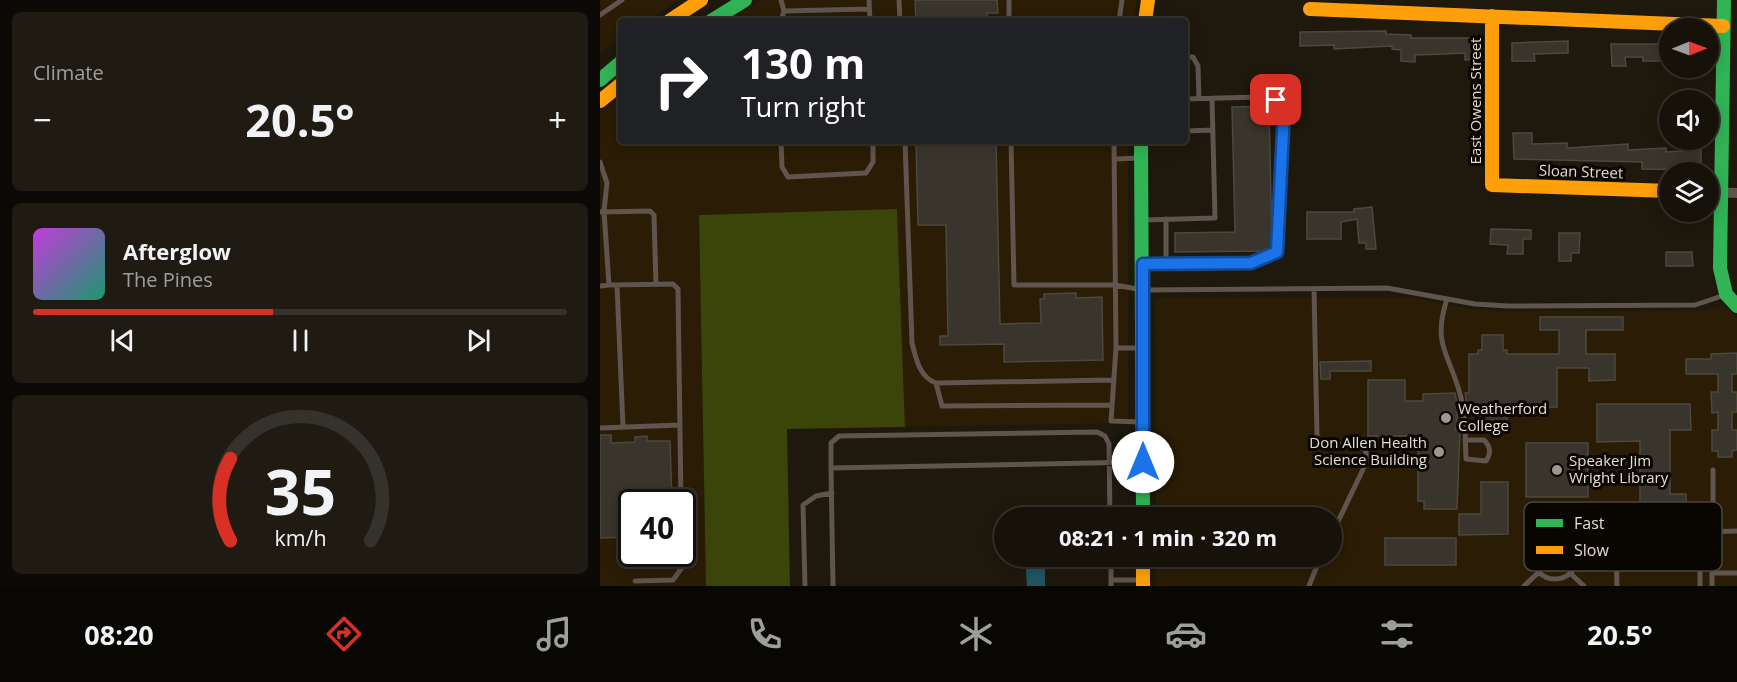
<!DOCTYPE html>
<html lang="en">
<head>
<meta charset="utf-8">
<style>
  :root { --surface:#16120a; --page:#1f1b13; --text:#f1f3f6; --muted:#9e9e9c; --line:#35322b; --accent:#d93025 }
  body { margin:0; font-family:"Open Sans",sans-serif; background:var(--page); color:var(--text); height:100vh; display:flex; flex-direction:column; font-size:22px; white-space:nowrap }
  * { box-sizing:border-box; margin:0 }
  p { font-size:20px; color:var(--muted) }
  .icon { flex:none; width:33px; height:33px; fill:none; stroke:currentColor; stroke-width:2; stroke-linecap:round; stroke-linejoin:round }
  .map { position:relative; flex:1; overflow:hidden }
  .panel { display:flex; flex-direction:column; gap:12px; padding:12px; background:#0c0a06; width:600px }
  .panel>* { flex:none }
  .banner { position:absolute; left:18px; top:18px; width:570px; height:126px; border-radius:6px; box-shadow:0 3px 15px #0003,0 0 0 2px var(--line); background:#202124; color:#fff; overflow:hidden }
  .needle { width:39px; rotate:89deg }
  .tools { position:absolute; left:1059px; top:18px; display:grid; gap:12px }
  .tools a { display:grid; place-items:center; width:60px; height:60px; border-radius:50%; background:var(--surface); box-shadow:0 3px 15px #0003,0 0 0 2px var(--line); font-size:30px }
  .speed { position:absolute; left:18px; top:489px; display:flex; gap:12px; font-size:30px; font-weight:700; text-align:center }
  .speed>* { display:grid; place-content:center; width:78px; height:78px; border-radius:50%; background:var(--surface); box-shadow:0 3px 15px #0003,0 0 0 2px var(--line); line-height:1 }
  .speed .limit { border:3px solid #111; border-radius:9px; background:#fff; color:#111 }
  .pin { position:absolute; display:grid; place-items:center; width:51px; height:51px; color:#fff; margin:-26px; border-radius:12px; box-shadow:0 3px 9px #0006 }
  .me { position:absolute; width:66px; margin:-33px; rotate:0deg; stroke-linejoin:round; filter:drop-shadow(0 0 4px #0008) }
  .turn { display:flex; align-items:center; gap:21px; height:126px; padding:0 24px; font-size:27px }
  .turn .icon { width:78px; height:78px; stroke-width:2.5 }
  .turn b { display:block; font-size:42px; line-height:51px }
  .big { font-size:45px; font-weight:700; line-height:1.1 }
  .panel .tile { flex:1; display:flex; flex-direction:column; justify-content:center; gap:9px; min-width:0; padding:0 21px; border-radius:9px; background:var(--page) }
  .panel .dial { align-items:center; gap:0 }
  .dial svg { height:156px; overflow:visible; fill:none; stroke:var(--line); stroke-width:7; stroke-linecap:round; text-anchor:middle }
  .dial text { fill:var(--text); stroke:none }
  .song { display:flex; align-items:center; gap:18px }
  .cover { width:72px; height:72px; border-radius:9px; background:linear-gradient(135deg,hsl(290 70% 55%),hsl(160 70% 35%)) }
  .played { height:6px; border-radius:3px; background:linear-gradient(90deg,var(--accent) 45%,var(--line) 45%) }
  .keys { display:flex; justify-content:space-around; direction:ltr }
  .heat { display:flex; justify-content:space-between; align-items:center; font-size:33px; direction:ltr }
  .trip { position:absolute; left:394px; top:507px; width:348px; height:60px; border-radius:30px; background:var(--surface); box-shadow:0 3px 15px #0003,0 0 0 2px var(--line); font-weight:700; line-height:60px; text-align:center }
  .menu { display:flex; height:96px; justify-content:space-around; align-items:center; background:#090704; color:var(--muted) }
  .menu .icon { width:42px; height:42px }
  .menu .on { color:var(--accent) }
  .menu b { font-size:27px; color:var(--text) }
  main { display:flex; flex:1; min-height:0 }
  .map>svg:first-child { display:block }
  .built { fill:#2a1c05; fill-rule:evenodd }
  .forest { fill:#3b4409 }
  .water { fill:#1f5662 }
  .building { fill:#3a352c; stroke:#4d483e; stroke-width:1.5 }
  .lines { fill:none; stroke-linecap:round; stroke-linejoin:round }
  .lane { stroke:#5f544e; stroke-width:5 }
  .street { stroke:#5f544e; stroke-width:10 }
  .fast { stroke:#30b455; stroke-width:14 }
  .slow { stroke:#ff9f0a; stroke-width:14 }
  .route-casing { stroke:#114b97; stroke-width:15 }
  .route { stroke:#1a73e8; stroke-width:10 }
  .poi-dot { fill:#9f978c; stroke:#090501; stroke-width:2 }
  .labels { text-anchor:middle; stroke-width:6; stroke-linejoin:round; paint-order:stroke }
  .street-label { font-size:15px; fill:#e5dcd1; stroke:#090501 }
  .poi-label { font-size:15px; fill:#e5dcd1; stroke:#090501; text-anchor:start }
  .key { fill:#090501; stroke:#4b463f; stroke-width:1.5 }
  .key-label { font-size:16px; fill:#e5dcd1 }
</style>
</head>
<body>
<main>
<section class="panel">
<div class="tile"><p>Climate</p>
<div class="heat"><a>−</a><b class="big">20.5°</b><a>+</a></div>
</div>
<div class="tile">
<div class="song"><i class="cover"></i><div><b>Afterglow</b><p>The Pines</p></div></div>
<div class="played"></div>
<div class="keys"><svg class="icon" aria-label="previous" viewBox="0 0 24 24"><path d="M18 5L8 12l10 7zM5 5v14"/></svg><svg class="icon" aria-label="pause" viewBox="0 0 24 24"><path d="M8 5v14M16 5v14"/></svg><svg class="icon" aria-label="next" viewBox="0 0 24 24"><path d="M6 5l10 7-10 7zM19 5v14"/></svg></div>
</div>
<div class="tile dial"><svg viewBox="0 0 100 80">
<path d="M14 69A42 42 0 1 1 86 69"/>
<path d="M14 69A42 42 0 0 1 14 27" stroke="#d93025"/>
<text x="50" y="56" font-size="32" font-weight="700">35</text>
<text x="50" y="72" font-size="11">km/h</text>
</svg></div>
</section>
<div class="map">
<svg width="1137" height="586" viewBox="0 0 1137 586">
  <rect width="100%" height="100%" fill="#1e180d"/>
  <path class="built" d="M0,0H79L48,21H21V39L0,53Z
    M161,0H537L534,21H129Z
    M21,98V141H528V423L305,427L297,210L99,215L106,586H0V113ZM32,502H82V554H32Z
    M560,297L814,298L864,308L904,311H1101L1124,305L1137,318V586H556V557L732,556V518L556,517L555,302Z"/>
  <path class="forest" d="M297,209L305,427L187,429L190,586H106L99,215Z"/>
  <path class="water" d="M445,558V586H427L426,570L431,559Z"/>
  <path class="building" d="M315,0H397L398,13H387L388,21H316Z
    M786,31V34L811,35V38H877V59L865,60V53L845,54L815,55V62L801,61V50L792,49V46L734,49V45L700,46V32Z
    M968,41V53L934,54L935,61H912V43Z
    M1011,44H1070V61H1043V57H1025L1026,66H1012Z
    M669,106L672,249L666,251L575,252V233L635,232L632,107Z
    M913,133H932V144L967,143V148L1028,144V150L1066,148V152L1083,151V142H1101V170L1042,169V162L914,159Z
    M316,141H396L400,324L441,323L440,299H444V294L476,293V298L502,297L503,360L404,362V344L340,345V336H348L346,225H318Z
    M772,207L776,249H766V243H759L757,219L741,222V239H707V212H754V209Z
    M891,229L931,230V239H923V254H907L908,245L890,244Z
    M959,233H980L979,253H971V261H959Z
    M1066,252H1092L1093,266H1066Z
    M940,317H1023V330H986V354H1015V380L989,381V368H957V407L907,408V422L900,429H887L880,422V408H868L865,393H869V354H878V350H882V335H903V350H907V354H959V330H940Z
    M1137,353V374H1132V392H1137V412H1132V430H1137V450L1132,451V457H1118V451H1112V430H1118V412L1112,413L1111,392H1118V374H1086V359H1111V354Z
    M771,361V371H730V379H721L720,362Z
    M768,380H805V401H823V394L855,393L858,408L856,430H860L857,509H824V501H818V436H768Z
    M997,404H1090L1091,430H1070V494H1086L1087,568H1040V543L1016,541L1011,544L1010,503H1040V441L997,442Z
    M0,435H11V443L35,442V437L47,436V441H70L72,502H32V537L0,538Z
    M926,443H988V497H926Z
    M881,482H908V534L859,535V514H881Z
    M785,538H856V565H785Z"/>
  <g class="lines">
    <path class="lane" d="M181,0L184,11L269,9
      M269,0L270,21
      M299,0L300,21
      M409,0V21
      M0,15L22,0
      M181,21L184,11
      M519,21L522,0
      M585,57H593L598,66L599,99
      M585,131L613,130
      M181,141L182,167L188,177L266,173L273,162V141
      M305,141L312,343C316,358 319,377 336,383
      M411,141L414,285H515L543,290L787,288L875,304L908,306L1095,305L1125,295
      M514,141L516,348H541
      M515,159L540,158
      M0,162L7,183L4,211L9,285L73,284L78,289L81,502
      M0,212L50,211L54,215L56,284
      M566,219V264
      M544,220L615,218L612,98
      M543,264L651,263L677,252L684,111L676,100L658,97L585,99
      M17,285L23,427
      M0,286L9,285
      M714,289L717,436L719,442L757,446L765,450L768,459L732,534
      M847,299C832,345 849,353 860,394C866,414 865,438 866,459L886,461C891,453 891,447 884,440H865
      M516,348L511,421L541,422
      M512,405L342,406L336,383L513,380
      M0,428L80,425
      M231,468V443L239,436L497,432L505,436L509,444L510,518
      M1113,470V532
      M932 556a23 23 0 1 1 46 0a23 23 0 1 1-46 0Z
      M1016,546L1017,586
      M511,556V586
      M511,564H541
      M970,573L984,586
      M511,580H543
      M35,581L73,580L81,569V554
      M205,586L203,505L216,496L232,493
      M233,586L231,468L541,462
      M709,586L721,556
      M924,586L939,572
      M1100,586V532L1137,531
      M1112,586V573H1137"/>
    <path class="street" d="M1108,192L1137,193"/>
    <path class="fast" d="M1124,0L1120,268L1126,294L1137,306
      M111,21L145,0
      M0,80L21,62
      M541,141L543,518"/>
    <path class="slow" d="M710,9L1123,26
      M892,16V185L1070,191
      M69,21L101,0
      M545,21L548,0
      M0,101L21,84
      M543,556V586"/>
  </g>
  <g class="lines">
    <defs>
      <path id="route" d="M543,462V264L651,263L677,252L684,111L676,100"/>
    </defs>
    <use href="#route" class="route-casing"/>
    <use href="#route" class="route"/>
  </g>
  <g class="poi-dot">
    <circle cx="846" cy="418" r="6"/>
    <circle cx="839" cy="452" r="6"/>
    <circle cx="957" cy="470" r="6"/>
  </g>
  <g class="labels">
    <g class="street-label">
      <text transform="translate(876 101) rotate(-90)" y="5">East Owens Street</text>
      <text transform="translate(981 172) rotate(2)" y="5">Sloan Street</text>
    </g>
    <g class="poi-label">
      <text x="858" y="414">Weatherford<tspan x="858" dy="17">College</tspan></text>
      <text x="827" y="448" text-anchor="end">Don Allen Health<tspan x="827" dy="17">Science Building</tspan></text>
      <text x="969" y="466">Speaker Jim<tspan x="969" dy="17">Wright Library</tspan></text>
    </g>
  </g>
  <rect x="924" y="502" width="198" height="69" rx="9" class="key"/>
  <rect x="936" y="519" width="27" height="8" fill="#30b455"/>
  <rect x="936" y="546" width="27" height="8" fill="#ff9f0a"/>
  <g class="key-label">
    <text x="974" y="529">Fast</text>
    <text x="974" y="556">Slow</text>
  </g>
</svg>
<div class="tools">
<a><svg class="needle" viewBox="-14 -14 28 28"><path d="M0-13l5 13h-10z" fill="#e53935"/><path d="M0 13l5-13h-10z" fill="#9e9e9c"/></svg></a>
<a><svg class="icon" aria-label="sound" viewBox="0 0 24 24"><path d="M4 9h4l5-4v14l-5-4H4zM17 9q2 3 0 6"/></svg></a>
<a><svg class="icon" aria-label="layers" viewBox="0 0 24 24"><path d="M12 4l9 5-9 5-9-5zM3 14l9 5 9-5"/></svg></a>
</div>
<div class="speed"><div class="limit">40</div></div>
<div class="pin" style="left:676px;top:100px;background:#d93025"><svg class="icon" aria-label="arrive" viewBox="0 0 24 24"><path d="M6 21V4h12l-3 4 3 4H6"/></svg></div>
<svg class="me" style="left:543px;top:462px" viewBox="-20 -20 40 40"><circle r="19" fill="#fff"/><path d="M0-13L10 11 0 6-10 11z" fill="#1a73e8"/></svg>
<div class="trip">08:21 · 1 min · 320 m</div>
<div class="banner">
<div class="turn"><svg class="icon" aria-label="right" viewBox="0 0 24 24"><path d="M7 20v-9h11M14 6l5 5-5 5"/></svg><div><b>130 m</b>Turn right</div></div>
</div>
</div>
</main>
<nav class="menu">
<b>08:20</b>
<svg class="icon on" aria-label="directions" viewBox="0 0 24 24"><path d="M12 3l9 9-9 9-9-9zM9 14v-3h6M13 9l2 2-2 2"/></svg>
<svg class="icon" aria-label="music" viewBox="0 0 24 24"><path d="M9 18V5l10-2v13"/><circle cx="6" cy="18" r="3"/><circle cx="16" cy="16" r="3"/></svg>
<svg class="icon" aria-label="phone" viewBox="0 0 24 24"><path d="M5 4h4l2 5-3 2q2 4 5 5l2-3 5 2v4C11 20 4 13 5 4z"/></svg>
<svg class="icon" aria-label="climate" viewBox="0 0 24 24"><path d="M12 3v18M4 7l16 10M4 17L20 7"/></svg>
<svg class="icon" aria-label="car" viewBox="0 0 24 24"><path d="M5 17H2v-5l4-1 3-4h7l3 4 3 1v5h-3M9 17h6M6 11h13"/><circle cx="7" cy="17" r="2"/><circle cx="17" cy="17" r="2"/></svg>
<svg class="icon" aria-label="filters" viewBox="0 0 24 24"><path d="M4 7h16M4 17h16"/><circle cx="9" cy="7" r="2"/><circle cx="15" cy="17" r="2"/></svg>
<b>20.5°</b>
</nav>
</body>
</html>
